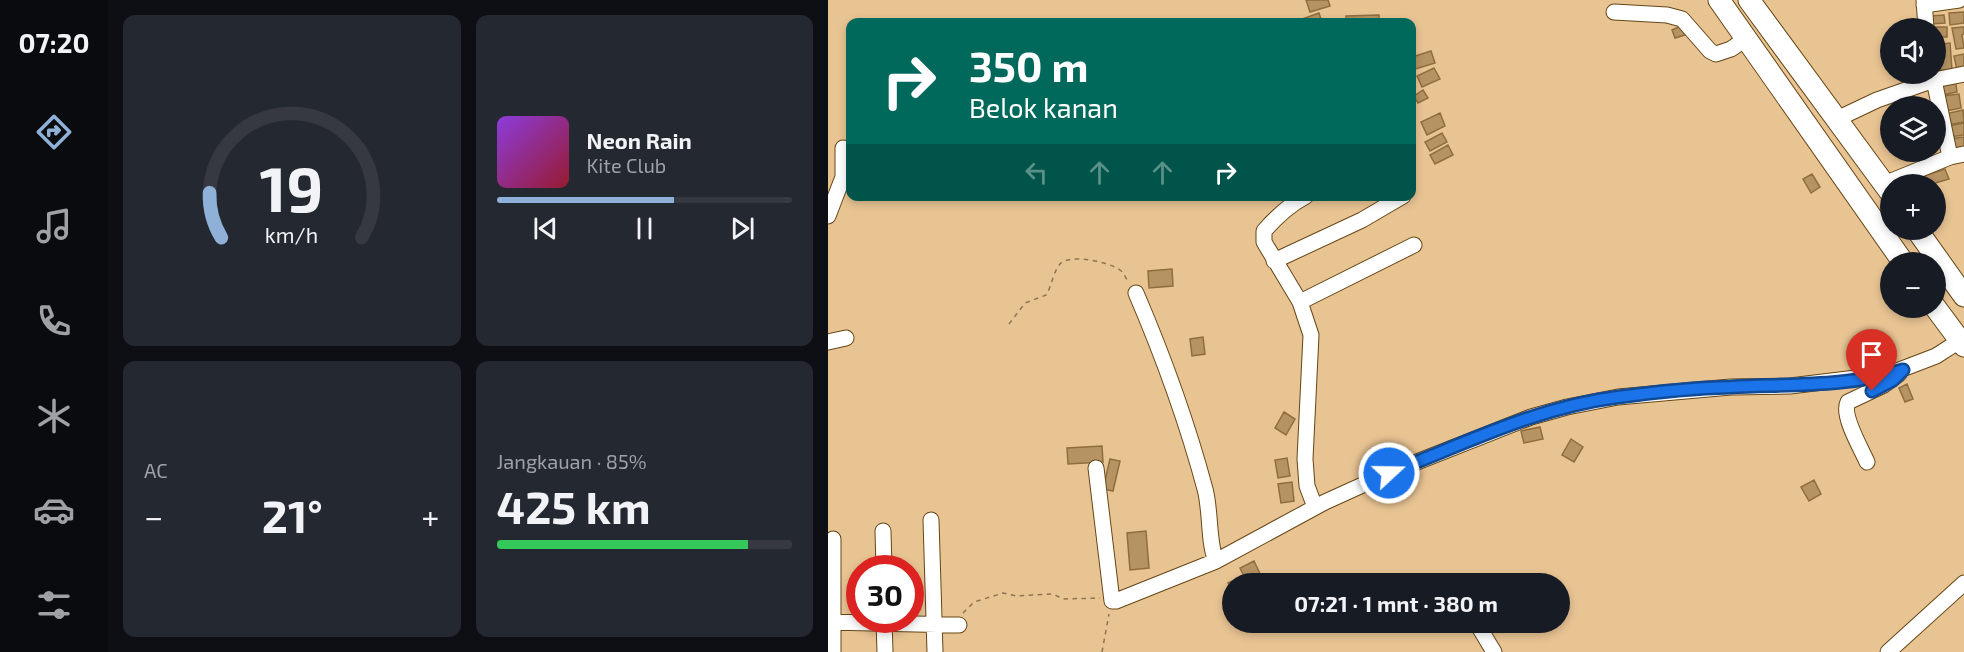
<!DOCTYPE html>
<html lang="id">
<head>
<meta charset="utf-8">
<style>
  :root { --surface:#171b24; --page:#242831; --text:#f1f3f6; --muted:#9ea1a6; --line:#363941; --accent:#90b1d7 }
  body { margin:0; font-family:"Exo 2",sans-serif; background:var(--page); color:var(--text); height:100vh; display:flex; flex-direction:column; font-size:22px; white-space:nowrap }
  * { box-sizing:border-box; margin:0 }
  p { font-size:20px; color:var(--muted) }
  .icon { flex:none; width:33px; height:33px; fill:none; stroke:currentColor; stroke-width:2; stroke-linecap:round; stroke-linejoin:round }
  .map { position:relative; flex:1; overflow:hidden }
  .drawer { display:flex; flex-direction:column; gap:15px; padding:15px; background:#0d0f14; width:720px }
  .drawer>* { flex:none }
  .banner { position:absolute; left:18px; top:18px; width:570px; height:183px; border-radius:12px; box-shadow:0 3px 9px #0003; background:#00695c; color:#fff; overflow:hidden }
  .buttons { position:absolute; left:1052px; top:18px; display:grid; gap:12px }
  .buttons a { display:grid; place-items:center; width:66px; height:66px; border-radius:50%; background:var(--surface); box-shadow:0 3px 9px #0003; font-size:30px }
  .speed { position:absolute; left:18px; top:555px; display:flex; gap:12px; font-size:30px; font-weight:700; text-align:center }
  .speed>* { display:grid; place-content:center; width:78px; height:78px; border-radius:50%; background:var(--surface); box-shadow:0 3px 9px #0003; line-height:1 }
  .speed .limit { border:9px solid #d22; background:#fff; color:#111 }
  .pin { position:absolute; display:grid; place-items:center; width:51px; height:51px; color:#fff; margin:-62px -26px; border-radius:50% 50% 50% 0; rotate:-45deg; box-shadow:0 0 6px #0007 }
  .pin .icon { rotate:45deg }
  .me { position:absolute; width:66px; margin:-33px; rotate:69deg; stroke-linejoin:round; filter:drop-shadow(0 0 4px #0008) }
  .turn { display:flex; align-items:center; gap:21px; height:126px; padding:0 24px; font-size:27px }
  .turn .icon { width:78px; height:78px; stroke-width:2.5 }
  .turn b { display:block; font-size:42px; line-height:51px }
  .lanes { display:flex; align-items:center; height:57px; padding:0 24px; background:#0003; justify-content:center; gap:30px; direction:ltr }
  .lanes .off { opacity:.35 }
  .big { font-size:45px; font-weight:700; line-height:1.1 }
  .drawer .widget { flex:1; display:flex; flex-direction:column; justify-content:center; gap:9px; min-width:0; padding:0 21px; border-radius:12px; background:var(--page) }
  .drawer .dial { align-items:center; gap:0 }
  .dial svg { height:156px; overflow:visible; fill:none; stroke:var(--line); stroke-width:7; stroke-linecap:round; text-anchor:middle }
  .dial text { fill:var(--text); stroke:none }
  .song { display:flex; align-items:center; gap:18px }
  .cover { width:72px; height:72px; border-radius:9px; background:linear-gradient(135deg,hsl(270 70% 55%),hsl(350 70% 35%)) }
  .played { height:6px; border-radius:3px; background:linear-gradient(90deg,var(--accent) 60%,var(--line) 60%) }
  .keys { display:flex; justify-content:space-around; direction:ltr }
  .heat { display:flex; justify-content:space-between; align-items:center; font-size:33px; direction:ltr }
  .charge { height:9px; border-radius:4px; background:linear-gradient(90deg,#34c759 85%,var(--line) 0) }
  .drawer .tiles { flex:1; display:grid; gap:15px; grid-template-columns:repeat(2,1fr) }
  .trip { position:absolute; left:394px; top:573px; width:348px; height:60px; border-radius:30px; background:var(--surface); box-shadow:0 3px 9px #0003; font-weight:700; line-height:60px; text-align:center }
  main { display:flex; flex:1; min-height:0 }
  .tab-bar { display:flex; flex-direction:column; width:108px; justify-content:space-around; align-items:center; background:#090b0e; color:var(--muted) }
  .tab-bar .icon { width:42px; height:42px }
  .tab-bar .active { color:var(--accent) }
  .tab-bar b { font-size:27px; color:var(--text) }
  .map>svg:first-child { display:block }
  .building { fill:#b69363; stroke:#8f6e3e; stroke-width:1.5 }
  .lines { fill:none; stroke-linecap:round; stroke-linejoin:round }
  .minor-casing { stroke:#664615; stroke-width:17 }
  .highway-casing { stroke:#664615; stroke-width:23 }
  .path { stroke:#8d7452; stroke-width:1.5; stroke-dasharray:4.5 4.5; stroke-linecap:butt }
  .minor { stroke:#fff; stroke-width:15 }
  .highway { stroke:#fff; stroke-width:21 }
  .route-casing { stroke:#114b97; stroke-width:15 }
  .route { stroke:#1a73e8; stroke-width:10 }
</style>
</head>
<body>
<main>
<nav class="tab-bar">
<b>07:20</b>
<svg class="icon active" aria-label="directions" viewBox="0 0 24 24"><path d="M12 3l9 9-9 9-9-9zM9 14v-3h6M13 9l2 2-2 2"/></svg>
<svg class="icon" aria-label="music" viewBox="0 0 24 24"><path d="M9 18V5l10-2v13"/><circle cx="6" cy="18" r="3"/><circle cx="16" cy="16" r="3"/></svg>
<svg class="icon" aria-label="phone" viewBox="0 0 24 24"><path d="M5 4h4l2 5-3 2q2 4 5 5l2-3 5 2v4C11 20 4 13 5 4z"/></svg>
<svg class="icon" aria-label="climate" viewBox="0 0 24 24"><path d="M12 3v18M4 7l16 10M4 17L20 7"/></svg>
<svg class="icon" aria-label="car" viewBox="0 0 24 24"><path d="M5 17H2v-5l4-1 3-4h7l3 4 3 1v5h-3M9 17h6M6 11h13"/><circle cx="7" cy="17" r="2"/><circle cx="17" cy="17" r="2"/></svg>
<svg class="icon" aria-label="filters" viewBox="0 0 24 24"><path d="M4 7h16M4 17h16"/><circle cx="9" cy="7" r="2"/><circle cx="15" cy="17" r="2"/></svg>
</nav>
<section class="drawer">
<div class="tiles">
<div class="widget dial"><svg viewBox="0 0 100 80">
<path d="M14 69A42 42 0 1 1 86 69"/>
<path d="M14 69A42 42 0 0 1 8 46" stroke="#90b1d7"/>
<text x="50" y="56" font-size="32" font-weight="700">19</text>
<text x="50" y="72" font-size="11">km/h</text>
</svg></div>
<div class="widget">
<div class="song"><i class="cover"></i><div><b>Neon Rain</b><p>Kite Club</p></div></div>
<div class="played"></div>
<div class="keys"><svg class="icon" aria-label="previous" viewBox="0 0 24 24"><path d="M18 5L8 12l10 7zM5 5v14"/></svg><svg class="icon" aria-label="pause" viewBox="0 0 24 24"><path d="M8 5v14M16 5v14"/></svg><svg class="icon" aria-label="next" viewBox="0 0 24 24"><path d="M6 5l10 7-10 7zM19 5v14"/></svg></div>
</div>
<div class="widget"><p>AC</p>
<div class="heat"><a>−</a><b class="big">21°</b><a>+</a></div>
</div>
<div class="widget"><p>Jangkauan · 85%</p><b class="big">425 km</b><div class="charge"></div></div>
</div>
</section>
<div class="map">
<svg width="1136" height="652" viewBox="0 0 1136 652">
  <rect width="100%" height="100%" fill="#e9c493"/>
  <path class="building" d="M478,0H500L502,6L482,12Z
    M1136,12V23L1122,25L1121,13Z
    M491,13L494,22H466Z
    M551,15V22H518V16Z
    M1116,15L1117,23L1103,24L1102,16Z
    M853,26L857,35L847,38L844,30Z
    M1104,27H1119V37H1107V28Z
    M1136,27V34L1134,35L1136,48L1128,49L1124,28Z
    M1122,43L1124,70H1110L1107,45Z
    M603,51L607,63L584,70V57Z
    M1136,54V69L1129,70L1126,56Z
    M606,68L612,79L594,87L589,76Z
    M1127,78L1129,92L1114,95L1111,80Z
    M595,90L600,98L590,103L586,96Z
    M1131,94L1133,108L1118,111L1115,96Z
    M1135,110L1136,122L1119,125L1117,114Z
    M612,113L617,126L599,135L593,122Z
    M1136,123V135L1122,137L1120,126Z
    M614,133L619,142L602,151L597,142Z
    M1136,137V149L1124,151L1122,139Z
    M620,145L625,155L607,164L602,155Z
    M1117,169L1121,179L1104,184H1095L1093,177Z
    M984,174L992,187L983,193L975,179Z
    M344,269L345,286L321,288L320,271Z
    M375,337L377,354L364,356L362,339Z
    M1079,384L1085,399L1077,402L1071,388Z
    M456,412L467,419L458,435L447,428Z
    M712,427L715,439L696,443L693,431Z
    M743,439L755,447L746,462L734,455Z
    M274,446L275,462L240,464L239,448Z
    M459,458L462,476L450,478L447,460Z
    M282,459L292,461L285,491L275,489Z
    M986,480L993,494L981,501L973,487Z
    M464,482L466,501L453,503L450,484Z
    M318,531L321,568L302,570L299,533Z
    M426,561L435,580L429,584H420L412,568Z
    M413,577L417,584H405V595L400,583Z"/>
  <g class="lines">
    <defs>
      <path id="minor" d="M1096,0L1098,28
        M1096,5L1131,0
        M786,12L839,15L854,19L882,51L888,54L903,49L919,38
        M1104,74L1106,80L1136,74
        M1009,119L1049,100L1106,80L1122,157
        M1056,184L1122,157L1136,154
        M478,196C461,205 449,216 436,231V242L472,302L483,335L477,459L479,486L487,507
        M0,216L15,177V148
        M446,261L534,220L575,196
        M308,293C335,356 359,422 377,489C383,511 380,543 388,561
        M472,302L586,245
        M0,342L18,338
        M1039,462C1033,448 1013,415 1020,402L1056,385L1071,374
        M268,468L284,601H288L388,561L497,502L561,473L703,417L739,407L790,397L903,387L962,386L1061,374L1108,356L1136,338
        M103,520L107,652
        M55,531L56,568
        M5,539V652
        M56,620L57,652
        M0,622L131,625
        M648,622L666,652
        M1060,652L1136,583"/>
      <path id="highway" d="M891,0L1075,262
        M921,0L1062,192
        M1089,230L1136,296
        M1107,307L1136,346"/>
    </defs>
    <use href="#minor" class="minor-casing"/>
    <use href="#highway" class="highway-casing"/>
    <path class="path" d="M181,324L197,303L218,295C224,286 225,272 232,264C242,253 281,262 292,270C296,273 298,278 300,282
      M135,613L146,602L175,593L188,596L225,594L235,599L272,598
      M274,652L281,614"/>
    <use href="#minor" class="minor"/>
    <use href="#highway" class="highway"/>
  </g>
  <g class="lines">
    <defs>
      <path id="route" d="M561,473C636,444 709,407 790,397C827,392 865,388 903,387C960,384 1021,387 1075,370L1065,380L1044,391"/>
    </defs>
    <use href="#route" class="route-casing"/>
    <use href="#route" class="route"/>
  </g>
</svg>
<div class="buttons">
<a><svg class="icon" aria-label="sound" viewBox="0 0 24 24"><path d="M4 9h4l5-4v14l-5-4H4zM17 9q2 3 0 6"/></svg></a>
<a><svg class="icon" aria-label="layers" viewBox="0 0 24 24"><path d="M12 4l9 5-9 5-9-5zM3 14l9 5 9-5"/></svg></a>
<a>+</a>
<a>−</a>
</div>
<div class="speed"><div class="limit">30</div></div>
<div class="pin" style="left:1044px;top:391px;background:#d93025"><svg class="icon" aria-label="arrive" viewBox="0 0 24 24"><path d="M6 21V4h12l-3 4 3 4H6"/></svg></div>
<svg class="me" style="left:561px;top:473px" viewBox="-20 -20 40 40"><circle r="17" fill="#1a73e8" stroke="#fff" stroke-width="3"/><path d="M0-11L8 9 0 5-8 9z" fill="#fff"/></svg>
<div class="trip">07:21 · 1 mnt · 380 m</div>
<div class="banner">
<div class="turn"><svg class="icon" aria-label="right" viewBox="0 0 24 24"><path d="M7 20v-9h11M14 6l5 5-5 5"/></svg><div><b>350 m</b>Belok kanan</div></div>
<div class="lanes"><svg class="icon off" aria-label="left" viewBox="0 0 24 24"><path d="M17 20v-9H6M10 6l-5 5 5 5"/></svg><svg class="icon off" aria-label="ahead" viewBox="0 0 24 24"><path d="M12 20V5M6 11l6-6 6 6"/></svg><svg class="icon off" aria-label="ahead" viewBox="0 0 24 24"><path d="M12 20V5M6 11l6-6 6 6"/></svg><svg class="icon" aria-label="right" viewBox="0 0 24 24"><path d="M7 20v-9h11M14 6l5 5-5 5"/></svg></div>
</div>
</div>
</main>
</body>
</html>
